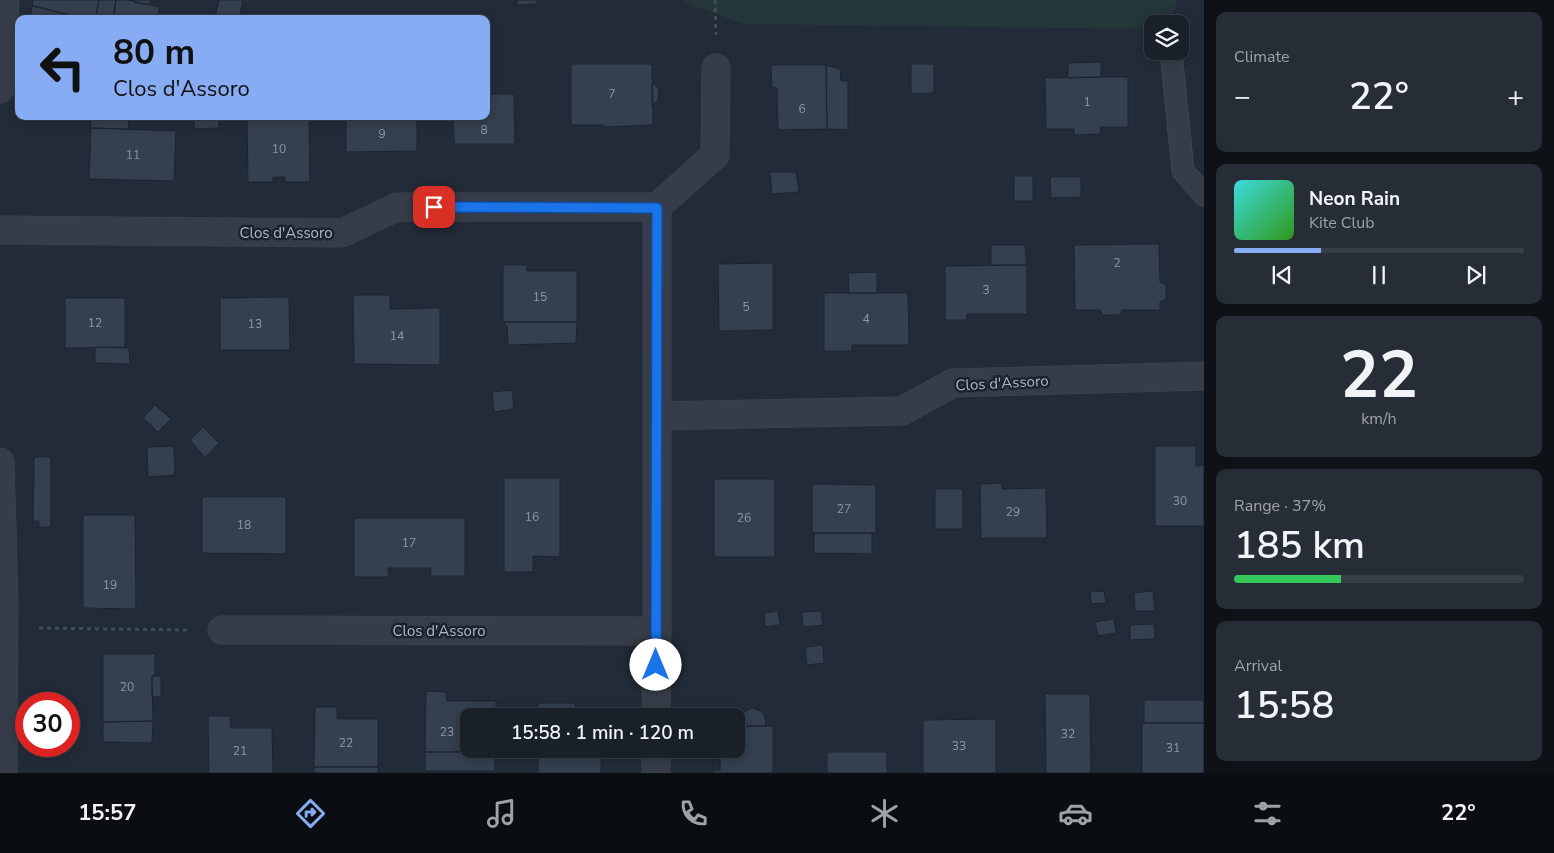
<!DOCTYPE html>
<html lang="en">
<head>
<meta charset="utf-8">
<style>
  :root { --surface:#1a202a; --page:#272d36; --text:#f1f3f6; --muted:#9fa3a8; --line:#383e47; --accent:#88acf3 }
  body { margin:0; font-family:"Nunito Sans",sans-serif; background:var(--page); color:var(--text); height:100vh; display:flex; flex-direction:column; font-size:19px; white-space:nowrap }
  * { box-sizing:border-box; margin:0 }
  p { font-size:16px; color:var(--muted) }
  .icon { flex:none; width:28px; height:28px; fill:none; stroke:currentColor; stroke-width:2; stroke-linecap:round; stroke-linejoin:round }
  .map { position:relative; flex:1; overflow:hidden }
  .side { display:flex; flex-direction:column; gap:12px; padding:12px; background:#0e1217; width:350px }
  .side>* { flex:none }
  .hud { position:absolute; left:15px; top:15px; width:475px; height:105px; border-radius:10px; box-shadow:0 2px 12px #0003,0 0 0 1px var(--line); background:#88acf3; color:#111; overflow:hidden }
  .fabs { position:absolute; left:1144px; top:15px; display:grid; gap:10px }
  .fabs a { display:grid; place-items:center; width:45px; height:45px; border-radius:10px; background:var(--surface); box-shadow:0 2px 12px #0003,0 0 0 1px var(--line); font-size:25px }
  .speed { position:absolute; left:15px; top:692px; display:flex; gap:10px; font-size:25px; font-weight:700; text-align:center }
  .speed>* { display:grid; place-content:center; width:65px; height:65px; border-radius:50%; background:var(--surface); box-shadow:0 2px 12px #0003,0 0 0 1px var(--line); line-height:1 }
  .speed .limit { border:8px solid #d22; background:#fff; color:#111 }
  .pin { position:absolute; display:grid; place-items:center; width:42px; height:42px; color:#fff; margin:-21px; border-radius:10px; box-shadow:0 2px 8px #0006 }
  .me { position:absolute; width:55px; margin:-28px; rotate:0deg; stroke-linejoin:round; filter:drop-shadow(0 0 4px #0008) }
  .turn { display:flex; align-items:center; gap:18px; height:105px; padding:0 15px; font-size:22px }
  .turn .icon { width:65px; height:65px; stroke-width:2.5 }
  .turn b { display:block; font-size:35px; line-height:42px }
  .big { font-size:38px; font-weight:600; line-height:1.1 }
  .side .widget { flex:1; display:flex; flex-direction:column; justify-content:center; gap:8px; min-width:0; padding:0 18px; border-radius:10px; background:var(--page) }
  .side .dial { align-items:center; gap:0 }
  .dial b { font-size:65px; line-height:1 }
  .song { display:flex; align-items:center; gap:15px }
  .cover { width:60px; height:60px; border-radius:8px; background:linear-gradient(135deg,hsl(180 70% 55%),hsl(110 70% 35%)) }
  .played { height:5px; border-radius:2px; background:linear-gradient(90deg,var(--accent) 30%,var(--line) 30%) }
  .keys { display:flex; justify-content:space-around; direction:ltr }
  .heat { display:flex; justify-content:space-between; align-items:center; font-size:28px; direction:ltr }
  .charge { height:8px; border-radius:4px; background:linear-gradient(90deg,#34c759 37%,var(--line) 0) }
  .trip { position:absolute; left:460px; top:708px; width:285px; height:50px; border-radius:10px; background:var(--surface); box-shadow:0 2px 12px #0003,0 0 0 1px var(--line); font-weight:600; line-height:50px; text-align:center }
  .menu { display:flex; height:80px; justify-content:space-around; align-items:center; background:#0a0d11; color:var(--muted) }
  .menu .icon { width:35px; height:35px }
  .menu .current { color:var(--accent) }
  .menu b { font-size:22px; color:var(--text) }
  main { display:flex; flex:1; min-height:0 }
  .map>svg:first-child { display:block }
  .green { fill:#24363a }
  .building { fill:#343f4f; stroke:#1d2430 }
  .lines { fill:none; stroke-linecap:round; stroke-linejoin:round }
  .service-casing { stroke:#3f4652; stroke-width:23 }
  .minor-casing { stroke:#3f4652; stroke-width:29 }
  .path { stroke:#3d4f52; stroke-width:3; stroke-dasharray:4 4; stroke-linecap:butt }
  .service { stroke:#363d49; stroke-width:21 }
  .minor { stroke:#363d49; stroke-width:28 }
  .route-casing { stroke:#114b97; stroke-width:12 }
  .route { stroke:#1a73e8; stroke-width:9 }
  .labels { text-anchor:middle; stroke-width:5; stroke-linejoin:round; paint-order:stroke }
  .number-label { font-size:12px; fill:#9098a6 }
  .street-label { font-size:15px; fill:#b1b8c5; stroke:#1b222e }
</style>
</head>
<body>
<main>
<div class="map">
<svg width="1204" height="773" viewBox="0 0 1204 773">
  <rect width="100%" height="100%" fill="#222b38"/>
  <path class="green" d="M683,0H1178L1169,20L1152,24V25L1142,29L744,24L683,2Z"/>
  <path class="building" d="M33,0H99L95,19H86L32,6Z
    M99,0H116L113,19H95Z
    M116,0H128L160,7L157,19H113Z
    M128,0H150L149,5L135,3V1Z
    M219,0H243L239,19L215,17Z
    M517,0H537V4L517,5Z
    M32,6H35L86,19H30Z
    M1101,62V77L1068,78V63Z
    M571,64H652L653,125L604,127V125H571Z
    M911,64H934V93L911,94Z
    M771,65H826L827,129L778,130L777,88L772,87Z
    M826,65L840,69L841,81H848V130L827,129Z
    M1101,77H1128V127H1101L1100,134L1074,135V129H1046L1045,78Z
    M652,82L659,89L658,100L652,106Z
    M486,94H514L515,144H454L453,116H486Z
    M90,116H129L128,129L91,128Z
    M194,116H219V128L194,129Z
    M247,116H309L310,182H285V177H273V182H248Z
    M346,116H417V151L346,152Z
    M91,128L176,131L174,181L89,179Z
    M770,172H796L799,192L772,194Z
    M1014,176H1033V201H1014Z
    M1050,177H1081V197L1051,198Z
    M1159,244L1160,282L1166,285V299L1160,302V310H1122L1119,315H1103L1100,310H1075L1074,245Z
    M991,245H1025L1027,265H991Z
    M773,263V330L719,331L718,264Z
    M503,265H527V271H577V322H503Z
    M1027,265V314H967V320H945V266Z
    M877,272V293H849L848,273Z
    M824,293H908L909,345H852V351H824Z
    M353,295H390V309L440,308V365L354,364Z
    M289,297L290,350H220V298Z
    M65,298H125V347L65,348Z
    M503,322H577L576,343L508,345L507,326Z
    M95,347L129,348L130,364L95,363Z
    M512,390L514,409L494,412L492,392Z
    M155,405L171,419L158,432L143,418Z
    M203,427L219,443L205,458L190,440Z
    M174,446L175,475L148,477L147,447Z
    M1155,446H1196V466L1204,465V526H1155Z
    M34,457H51V527H39V521H33Z
    M504,478H560V557L533,556V572H504Z
    M714,479H775V557H714Z
    M1002,483V489L1046,488L1047,538H981L980,484Z
    M812,484L876,485V533H812Z
    M935,489H963V529H935Z
    M202,497H286V554L202,553Z
    M83,515H135L136,609L83,608Z
    M354,518H465V576H430L431,568H388L389,577H354Z
    M814,533H872V554L814,553Z
    M1104,591L1106,603L1091,604L1090,592Z
    M1153,591L1155,611H1135L1134,593Z
    M778,611L780,625L765,627L764,613Z
    M821,611L823,625L803,627L802,612Z
    M1114,619L1116,633L1098,636L1095,622Z
    M1154,624L1155,639L1130,640V625Z
    M823,645L824,663L807,665L805,647Z
    M103,654H155V676H152L153,721L103,722Z
    M152,676H161V697H152Z
    M426,691L446,692L447,701H496V716H469V749H495V752H425Z
    M1045,694H1090L1091,773H1046Z
    M1144,700H1204V723H1144Z
    M538,703H575V716H538Z
    M315,707H337V719H378V767H314Z
    M753,708L762,712L765,717L766,726H741L743,715L747,710Z
    M208,716H230L231,728H272L273,773H209Z
    M996,719V773H923V720Z
    M153,721L152,743L103,742V722Z
    M1142,723H1204V773H1142Z
    M736,726H773V773H714V770H720V749H736Z
    M538,749H601V773H538Z
    M425,752H495V771H425Z
    M827,752H887V773H827Z
    M314,767H378V773H314Z"/>
  <g class="lines">
    <defs>
      <path id="service" d="M1172,62L1183,171L1204,195"/>
      <path id="minor" d="M0,89L5,0
        M657,207L715,155L716,68
        M0,230L342,233L397,207H657V631L222,630
        M657,416L902,411L953,383L1204,376
        M0,462L4,601L3,773
        M656,716L657,631
        M656,773V749"/>
    </defs>
    <use href="#service" class="service-casing"/>
    <use href="#minor" class="minor-casing"/>
    <path class="path" d="M715,0L716,35
      M39,628L188,630"/>
    <use href="#service" class="service"/>
    <use href="#minor" class="minor"/>
  </g>
  <g class="lines">
    <defs>
      <path id="route" d="M434,207L657,208L656,665"/>
    </defs>
    <use href="#route" class="route-casing"/>
    <use href="#route" class="route"/>
  </g>
  <g class="labels">
    <g class="number-label">
      <text x="612" y="98">7</text>
      <text x="1087" y="106">1</text>
      <text x="802" y="113">6</text>
      <text x="484" y="134">8</text>
      <text x="382" y="138">9</text>
      <text x="279" y="153">10</text>
      <text x="133" y="159">11</text>
      <text x="1117" y="267">2</text>
      <text x="986" y="294">3</text>
      <text x="540" y="301">15</text>
      <text x="746" y="311">5</text>
      <text x="866" y="323">4</text>
      <text x="95" y="327">12</text>
      <text x="255" y="328">13</text>
      <text x="397" y="340">14</text>
      <text x="1180" y="505">30</text>
      <text x="844" y="513">27</text>
      <text x="1013" y="516">29</text>
      <text x="532" y="521">16</text>
      <text x="744" y="522">26</text>
      <text x="244" y="529">18</text>
      <text x="409" y="547">17</text>
      <text x="110" y="589">19</text>
      <text x="127" y="691">20</text>
      <text x="447" y="736">23</text>
      <text x="1068" y="738">32</text>
      <text x="346" y="747">22</text>
      <text x="959" y="750">33</text>
      <text x="1173" y="752">31</text>
      <text x="240" y="755">21</text>
    </g>
    <g class="street-label">
      <text x="286" y="238">Clos d'Assoro</text>
      <text transform="translate(1002 383) rotate(-3)" y="5">Clos d'Assoro</text>
      <text x="439" y="636">Clos d'Assoro</text>
    </g>
  </g>
</svg>
<div class="fabs">
<a><svg class="icon" aria-label="layers" viewBox="0 0 24 24"><path d="M12 4l9 5-9 5-9-5zM3 14l9 5 9-5"/></svg></a>
</div>
<div class="speed"><div class="limit">30</div></div>
<div class="pin" style="left:434px;top:207px;background:#d93025"><svg class="icon" aria-label="arrive" viewBox="0 0 24 24"><path d="M6 21V4h12l-3 4 3 4H6"/></svg></div>
<svg class="me" style="left:656px;top:665px" viewBox="-20 -20 40 40"><circle r="19" fill="#fff"/><path d="M0-13L10 11 0 6-10 11z" fill="#1a73e8"/></svg>
<div class="trip">15:58 · 1 min · 120 m</div>
<div class="hud">
<div class="turn"><svg class="icon" aria-label="left" viewBox="0 0 24 24"><path d="M17 20v-9H6M10 6l-5 5 5 5"/></svg><div><b>80 m</b>Clos d'Assoro</div></div>
</div>
</div>
<section class="side">
<div class="widget"><p>Climate</p>
<div class="heat"><a>−</a><b class="big">22°</b><a>+</a></div>
</div>
<div class="widget">
<div class="song"><i class="cover"></i><div><b>Neon Rain</b><p>Kite Club</p></div></div>
<div class="played"></div>
<div class="keys"><svg class="icon" aria-label="previous" viewBox="0 0 24 24"><path d="M18 5L8 12l10 7zM5 5v14"/></svg><svg class="icon" aria-label="pause" viewBox="0 0 24 24"><path d="M8 5v14M16 5v14"/></svg><svg class="icon" aria-label="next" viewBox="0 0 24 24"><path d="M6 5l10 7-10 7zM19 5v14"/></svg></div>
</div>
<div class="widget dial"><b>22</b><p>km/h</p></div>
<div class="widget"><p>Range · 37%</p><b class="big">185 km</b><div class="charge"></div></div>
<div class="widget"><p>Arrival</p><b class="big">15:58</b></div>
</section>
</main>
<nav class="menu">
<b>15:57</b>
<svg class="icon current" aria-label="directions" viewBox="0 0 24 24"><path d="M12 3l9 9-9 9-9-9zM9 14v-3h6M13 9l2 2-2 2"/></svg>
<svg class="icon" aria-label="music" viewBox="0 0 24 24"><path d="M9 18V5l10-2v13"/><circle cx="6" cy="18" r="3"/><circle cx="16" cy="16" r="3"/></svg>
<svg class="icon" aria-label="phone" viewBox="0 0 24 24"><path d="M5 4h4l2 5-3 2q2 4 5 5l2-3 5 2v4C11 20 4 13 5 4z"/></svg>
<svg class="icon" aria-label="climate" viewBox="0 0 24 24"><path d="M12 3v18M4 7l16 10M4 17L20 7"/></svg>
<svg class="icon" aria-label="car" viewBox="0 0 24 24"><path d="M5 17H2v-5l4-1 3-4h7l3 4 3 1v5h-3M9 17h6M6 11h13"/><circle cx="7" cy="17" r="2"/><circle cx="17" cy="17" r="2"/></svg>
<svg class="icon" aria-label="filters" viewBox="0 0 24 24"><path d="M4 7h16M4 17h16"/><circle cx="9" cy="7" r="2"/><circle cx="15" cy="17" r="2"/></svg>
<b>22°</b>
</nav>
</body>
</html>
